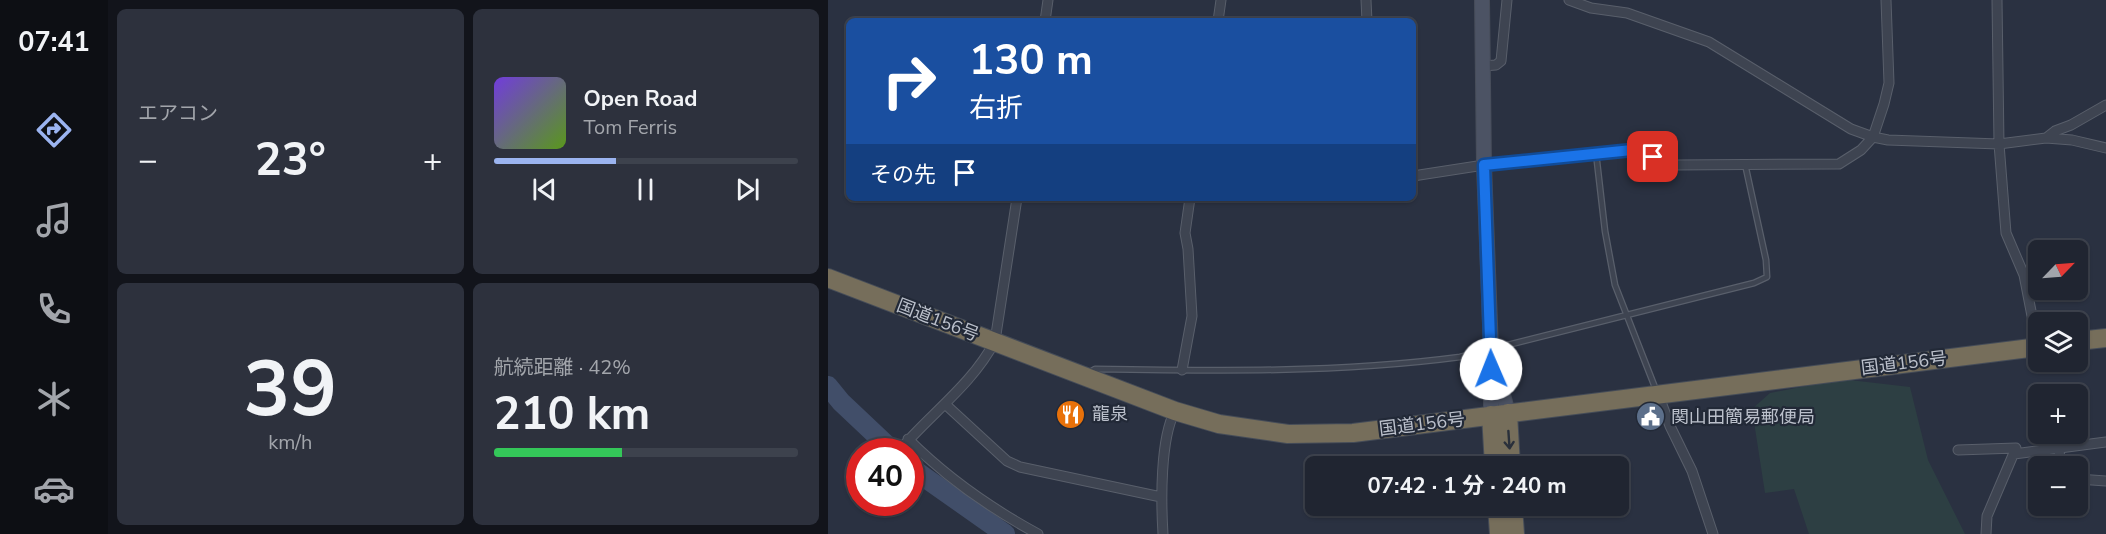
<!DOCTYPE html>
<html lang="ja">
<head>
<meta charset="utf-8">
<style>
  :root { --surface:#202531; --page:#2d313d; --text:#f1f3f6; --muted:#a2a5ab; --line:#3d424d; --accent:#9bb4f0 }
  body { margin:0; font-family:"Nunito Sans","Noto Sans JP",sans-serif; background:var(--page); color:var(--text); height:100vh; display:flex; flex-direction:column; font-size:22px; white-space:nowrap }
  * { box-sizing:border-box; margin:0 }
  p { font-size:20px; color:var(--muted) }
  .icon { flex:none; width:33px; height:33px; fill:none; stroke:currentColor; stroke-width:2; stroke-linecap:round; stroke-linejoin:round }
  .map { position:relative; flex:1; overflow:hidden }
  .drawer { display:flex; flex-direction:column; gap:9px; padding:9px; background:#12141b; width:720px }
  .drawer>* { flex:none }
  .top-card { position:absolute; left:18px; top:18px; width:570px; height:183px; border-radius:9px; box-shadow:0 2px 4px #0004,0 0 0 2px var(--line); background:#1a4fa0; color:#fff; overflow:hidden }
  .needle { width:39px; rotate:65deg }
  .buttons { position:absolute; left:1200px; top:240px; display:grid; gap:12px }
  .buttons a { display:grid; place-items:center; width:60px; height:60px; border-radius:9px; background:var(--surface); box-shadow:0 2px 4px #0004,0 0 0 2px var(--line); font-size:30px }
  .speed { position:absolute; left:18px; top:438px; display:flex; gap:12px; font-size:30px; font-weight:700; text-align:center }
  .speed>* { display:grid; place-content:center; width:78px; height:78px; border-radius:50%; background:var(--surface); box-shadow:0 2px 4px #0004,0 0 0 2px var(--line); line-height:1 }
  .speed .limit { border:9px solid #d22; background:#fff; color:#111 }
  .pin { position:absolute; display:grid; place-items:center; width:51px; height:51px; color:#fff; margin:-26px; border-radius:12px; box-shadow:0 3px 9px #0006 }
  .me { position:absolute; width:66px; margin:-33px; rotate:359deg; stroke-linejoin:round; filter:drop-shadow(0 0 4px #0008) }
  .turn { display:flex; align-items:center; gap:21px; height:126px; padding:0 24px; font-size:27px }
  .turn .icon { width:78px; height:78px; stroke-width:2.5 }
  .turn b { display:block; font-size:42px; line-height:51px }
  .then { display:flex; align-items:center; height:57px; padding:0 24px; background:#0003; gap:12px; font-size:22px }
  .big { font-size:45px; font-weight:700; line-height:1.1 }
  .drawer .widget { flex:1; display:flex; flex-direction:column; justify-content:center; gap:9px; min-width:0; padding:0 21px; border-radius:9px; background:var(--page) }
  .drawer .dial { align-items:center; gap:0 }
  .dial b { font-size:78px; line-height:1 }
  .song { display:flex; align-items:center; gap:18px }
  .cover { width:72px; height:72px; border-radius:9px; background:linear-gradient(135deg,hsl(260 70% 55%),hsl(90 70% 35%)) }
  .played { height:6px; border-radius:3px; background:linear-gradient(90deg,var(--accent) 40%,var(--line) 40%) }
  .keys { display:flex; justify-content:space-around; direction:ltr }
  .heat { display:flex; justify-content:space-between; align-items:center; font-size:33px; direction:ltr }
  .charge { height:9px; border-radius:4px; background:linear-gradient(90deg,#34c759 42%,var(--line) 0) }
  .drawer .tiles { flex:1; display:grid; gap:9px; grid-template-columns:repeat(2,1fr) }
  .trip { position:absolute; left:477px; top:456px; width:324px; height:60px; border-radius:9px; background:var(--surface); box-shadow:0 2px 4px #0004,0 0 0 2px var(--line); font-weight:700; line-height:60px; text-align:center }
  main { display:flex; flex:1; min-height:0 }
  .tabs { display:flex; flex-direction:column; width:108px; justify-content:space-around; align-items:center; background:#0d0f14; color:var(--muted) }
  .tabs .icon { width:42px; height:42px }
  .tabs .on { color:var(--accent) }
  .tabs b { font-size:27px; color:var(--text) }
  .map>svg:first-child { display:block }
  .green { fill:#2d3f43 }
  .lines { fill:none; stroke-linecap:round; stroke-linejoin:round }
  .river { stroke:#414e69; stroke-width:20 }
  .lane-casing { stroke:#595f6b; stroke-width:7 }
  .street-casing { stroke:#595f6b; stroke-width:11 }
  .secondary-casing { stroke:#474d5a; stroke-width:16 }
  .highway-casing { stroke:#454c58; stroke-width:20 }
  .lane { stroke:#3e4451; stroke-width:4.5 }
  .street { stroke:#3e4451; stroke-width:9 }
  .secondary { stroke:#4c5364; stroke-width:14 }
  .highway { stroke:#766e5b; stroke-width:18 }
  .oneway { stroke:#2a303b }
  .route-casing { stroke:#114b97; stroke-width:15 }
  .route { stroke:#1a73e8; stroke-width:10 }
  .labels { text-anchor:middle; stroke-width:4.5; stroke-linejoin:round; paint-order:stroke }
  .street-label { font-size:18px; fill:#bbc0cb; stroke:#222937 }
  .poi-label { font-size:18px; fill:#bbc0cb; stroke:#222937; text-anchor:start }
</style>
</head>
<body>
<main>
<nav class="tabs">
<b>07:41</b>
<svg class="icon on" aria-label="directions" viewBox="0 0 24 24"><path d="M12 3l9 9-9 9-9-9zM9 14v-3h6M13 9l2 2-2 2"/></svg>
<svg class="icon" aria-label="music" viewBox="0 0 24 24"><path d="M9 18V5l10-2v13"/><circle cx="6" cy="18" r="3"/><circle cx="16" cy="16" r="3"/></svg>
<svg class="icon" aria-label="phone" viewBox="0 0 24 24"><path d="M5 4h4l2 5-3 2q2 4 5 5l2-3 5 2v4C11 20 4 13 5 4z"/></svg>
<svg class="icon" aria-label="climate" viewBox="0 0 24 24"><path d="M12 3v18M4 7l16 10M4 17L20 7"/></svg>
<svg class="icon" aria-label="car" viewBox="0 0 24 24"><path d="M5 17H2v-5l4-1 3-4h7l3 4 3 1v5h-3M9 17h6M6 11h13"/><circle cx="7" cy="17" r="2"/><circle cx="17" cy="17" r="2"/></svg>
</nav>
<section class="drawer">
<div class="tiles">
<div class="widget"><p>エアコン</p>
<div class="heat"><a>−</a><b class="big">23°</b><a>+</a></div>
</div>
<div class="widget">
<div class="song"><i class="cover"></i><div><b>Open Road</b><p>Tom Ferris</p></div></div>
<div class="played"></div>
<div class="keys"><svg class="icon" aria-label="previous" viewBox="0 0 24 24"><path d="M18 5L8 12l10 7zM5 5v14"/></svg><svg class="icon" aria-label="pause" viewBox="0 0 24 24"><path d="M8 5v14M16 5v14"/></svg><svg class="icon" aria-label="next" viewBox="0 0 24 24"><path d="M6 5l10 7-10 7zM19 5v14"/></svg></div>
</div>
<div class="widget dial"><b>39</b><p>km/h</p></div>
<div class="widget"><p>航続距離 · 42%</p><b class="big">210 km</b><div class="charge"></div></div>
</div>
</section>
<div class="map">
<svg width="1278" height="534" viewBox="0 0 1278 534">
  <rect width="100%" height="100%" fill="#2a3141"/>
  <path class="green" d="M1013,379L1082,387L1100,460L1137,534H981L966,489L937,493L924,409L942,393Z"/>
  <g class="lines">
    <path class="river" d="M0,386L13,402L66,452
      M82,467L177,534"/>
    <defs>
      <path id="lane" d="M768,153L777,231L787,285L828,390
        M262,372L267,369C389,371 511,373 632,357L926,283L939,277L938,260L917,164"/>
      <path id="street" d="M538,0L539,21
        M741,0L763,8L799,13L881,42L1023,129L1045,137L1060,140L1171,144L1218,138L1244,140L1278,148
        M1169,0L1171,144L1178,233L1196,275L1210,347
        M217,21L220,0
        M390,21L393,0
        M655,66L668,65L673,61L679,0
        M1218,138L1227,131L1243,125L1278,105
        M585,176L656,165L804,150L846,165L1011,164L1033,150L1045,137L1056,104L1061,83L1058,0
        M354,370L364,316L360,249L357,233L362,198
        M830,394L842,426L864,471L885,534
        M117,404L179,461L192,467L333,497
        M80,439C119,478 162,508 210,534
        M1130,450L1188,448L1159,516L1158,534
        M70,452C101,415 144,385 167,341L189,198
        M1186,454L1278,442
        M1230,466L1232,448
        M1250,479L1278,481
        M335,534C333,502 332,439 347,411"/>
      <path id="secondary" d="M654,0L656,165L663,350V415
        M668,369L680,413"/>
      <path id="highway" d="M0,278L347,411L391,424L460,434L525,433L1210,347
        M1250,341L1278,338
        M680,413L683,466
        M663,415L666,466
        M669,506L671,534
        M685,506L687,534"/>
    </defs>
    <use href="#lane" class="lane-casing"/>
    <use href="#street" class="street-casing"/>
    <use href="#secondary" class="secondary-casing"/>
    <use href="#highway" class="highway-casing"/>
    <use href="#lane" class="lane"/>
    <use href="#street" class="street"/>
    <use href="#secondary" class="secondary"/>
    <use href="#highway" class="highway"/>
  </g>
  <defs><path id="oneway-shaft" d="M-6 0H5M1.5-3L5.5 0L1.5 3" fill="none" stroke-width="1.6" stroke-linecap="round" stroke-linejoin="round" transform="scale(1.5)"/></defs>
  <use class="oneway" href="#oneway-shaft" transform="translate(681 440) rotate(86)"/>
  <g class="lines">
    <defs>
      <path id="route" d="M663,369L656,165L804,150L825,157"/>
    </defs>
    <use href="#route" class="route-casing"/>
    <use href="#route" class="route"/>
  </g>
  <defs>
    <symbol id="restaurant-disc" viewBox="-11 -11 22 22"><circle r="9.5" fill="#e8710a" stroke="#222937"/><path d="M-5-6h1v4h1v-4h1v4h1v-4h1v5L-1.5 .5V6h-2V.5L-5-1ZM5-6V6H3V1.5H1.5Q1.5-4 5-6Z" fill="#fff"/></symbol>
    <symbol id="civic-disc" viewBox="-11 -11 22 22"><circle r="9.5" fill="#5c6f8a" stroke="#222937"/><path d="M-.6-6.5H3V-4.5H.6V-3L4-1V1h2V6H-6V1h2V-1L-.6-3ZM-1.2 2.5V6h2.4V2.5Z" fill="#fff"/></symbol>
  </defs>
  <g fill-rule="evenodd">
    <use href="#restaurant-disc" x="226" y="398" width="33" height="33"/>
    <use href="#civic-disc" x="806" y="400" width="33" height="33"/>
  </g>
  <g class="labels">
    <g class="street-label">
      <text transform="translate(110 320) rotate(21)" y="6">国道156号</text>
      <text transform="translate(1076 363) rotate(-7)" y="6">国道156号</text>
      <text transform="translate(594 424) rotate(-7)" y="6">国道156号</text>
    </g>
    <g class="poi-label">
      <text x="264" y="420">龍泉</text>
      <text x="843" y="423">関山田簡易郵便局</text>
    </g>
  </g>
</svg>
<div class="buttons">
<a><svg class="needle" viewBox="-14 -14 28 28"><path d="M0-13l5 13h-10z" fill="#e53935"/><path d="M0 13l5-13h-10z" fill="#a2a5ab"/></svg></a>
<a><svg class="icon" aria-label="layers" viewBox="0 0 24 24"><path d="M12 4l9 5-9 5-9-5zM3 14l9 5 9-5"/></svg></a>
<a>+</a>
<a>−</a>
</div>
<div class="speed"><div class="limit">40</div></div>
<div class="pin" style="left:825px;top:157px;background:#d93025"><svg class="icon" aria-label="arrive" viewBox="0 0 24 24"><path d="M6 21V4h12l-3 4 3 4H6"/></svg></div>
<svg class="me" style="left:663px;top:369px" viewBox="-20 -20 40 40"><circle r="19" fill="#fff"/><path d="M0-13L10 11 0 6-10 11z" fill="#1a73e8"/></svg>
<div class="trip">07:42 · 1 分 · 240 m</div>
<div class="top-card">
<div class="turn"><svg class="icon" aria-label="right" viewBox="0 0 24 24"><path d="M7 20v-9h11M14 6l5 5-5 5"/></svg><div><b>130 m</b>右折</div></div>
<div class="then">その先<svg class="icon" aria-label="arrive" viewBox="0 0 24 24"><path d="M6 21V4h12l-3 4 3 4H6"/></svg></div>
</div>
</div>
</main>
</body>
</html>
